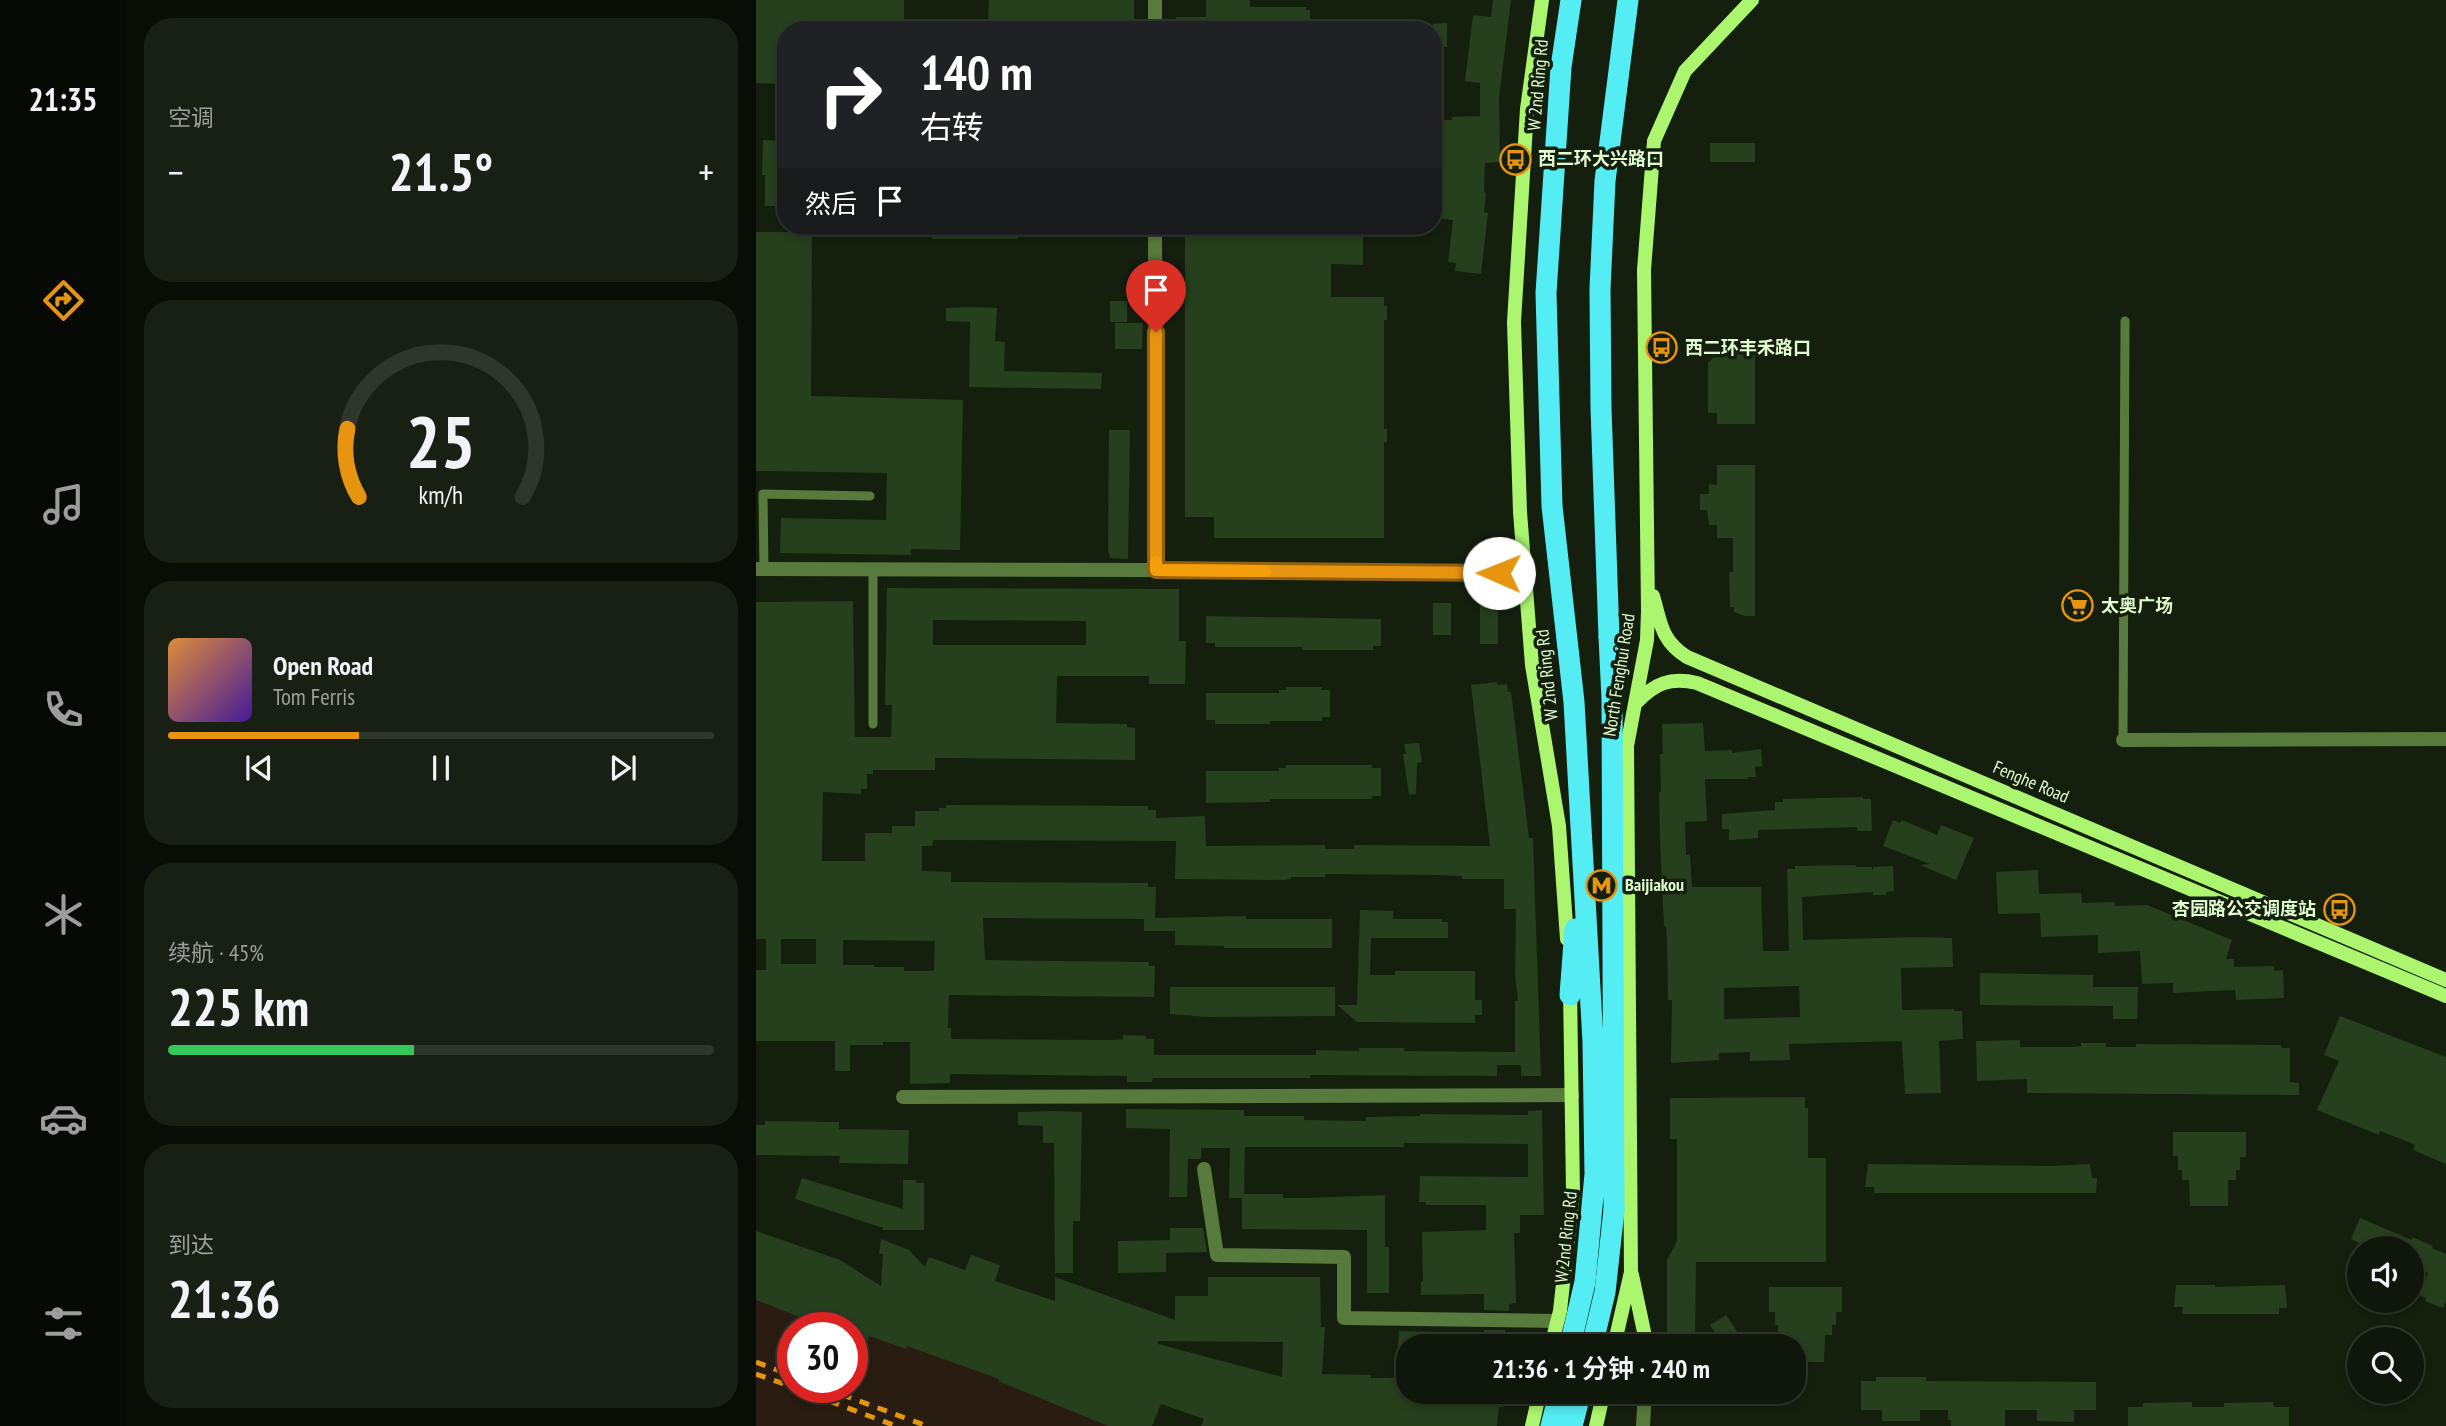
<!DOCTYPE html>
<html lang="zh">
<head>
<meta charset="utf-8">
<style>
  :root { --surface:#0f170a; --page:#182013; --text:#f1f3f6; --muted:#9b9f9c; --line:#2f362b; --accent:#e79511 }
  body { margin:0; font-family:"PT Sans Narrow","Noto Sans SC",sans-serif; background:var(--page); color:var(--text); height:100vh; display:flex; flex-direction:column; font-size:26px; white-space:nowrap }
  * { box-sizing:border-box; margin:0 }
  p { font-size:23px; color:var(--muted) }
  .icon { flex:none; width:38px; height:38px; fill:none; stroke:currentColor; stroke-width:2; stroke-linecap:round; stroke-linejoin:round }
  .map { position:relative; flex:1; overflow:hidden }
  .panel { display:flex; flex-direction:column; gap:18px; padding:18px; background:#080d06; width:630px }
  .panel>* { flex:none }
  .top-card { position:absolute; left:21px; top:21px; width:665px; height:214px; border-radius:28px; box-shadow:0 4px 10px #0003,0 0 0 2px var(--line); background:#202124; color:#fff; overflow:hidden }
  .tools { position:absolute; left:1591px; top:1236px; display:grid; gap:14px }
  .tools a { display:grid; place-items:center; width:77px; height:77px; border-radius:50%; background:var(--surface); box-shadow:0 4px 10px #0003,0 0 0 2px var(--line); font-size:35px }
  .speed { position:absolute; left:21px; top:1312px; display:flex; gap:14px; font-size:35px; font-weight:700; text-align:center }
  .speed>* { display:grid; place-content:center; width:91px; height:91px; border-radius:50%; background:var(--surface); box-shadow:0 4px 10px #0003,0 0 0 2px var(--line); line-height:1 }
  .speed .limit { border:10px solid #d22; background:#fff; color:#111 }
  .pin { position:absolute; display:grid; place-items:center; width:60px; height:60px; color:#fff; margin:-72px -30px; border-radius:50% 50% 50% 0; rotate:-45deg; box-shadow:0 0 7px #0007 }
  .pin .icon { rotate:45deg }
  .me { position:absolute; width:77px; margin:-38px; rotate:271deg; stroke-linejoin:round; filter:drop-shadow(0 0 5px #0008) }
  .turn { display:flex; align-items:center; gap:24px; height:147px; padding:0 28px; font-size:32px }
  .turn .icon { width:91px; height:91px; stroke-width:2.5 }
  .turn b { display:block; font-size:49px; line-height:60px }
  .then { display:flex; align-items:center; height:66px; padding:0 28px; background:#0003; gap:14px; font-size:26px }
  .big { font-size:52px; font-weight:600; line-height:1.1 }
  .panel .tile { flex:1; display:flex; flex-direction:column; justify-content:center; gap:10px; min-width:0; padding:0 24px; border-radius:28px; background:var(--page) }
  .panel .dial { align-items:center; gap:0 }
  .dial svg { height:182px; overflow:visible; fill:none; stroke:var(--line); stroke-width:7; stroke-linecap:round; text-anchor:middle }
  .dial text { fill:var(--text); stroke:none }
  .song { display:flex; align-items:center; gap:21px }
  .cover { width:84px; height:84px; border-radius:10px; background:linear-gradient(135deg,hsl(30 70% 55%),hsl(260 70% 35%)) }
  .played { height:7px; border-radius:4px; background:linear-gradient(90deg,var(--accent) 35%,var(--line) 35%) }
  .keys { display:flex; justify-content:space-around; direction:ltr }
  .heat { display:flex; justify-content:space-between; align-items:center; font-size:38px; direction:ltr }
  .charge { height:10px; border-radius:5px; background:linear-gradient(90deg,#34c759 45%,var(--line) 0) }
  .trip { position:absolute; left:640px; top:1334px; width:410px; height:70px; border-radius:28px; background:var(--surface); box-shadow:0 4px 10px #0003,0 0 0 2px var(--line); font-weight:600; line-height:70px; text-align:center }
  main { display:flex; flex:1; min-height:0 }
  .dock { display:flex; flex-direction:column; width:126px; justify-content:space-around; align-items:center; background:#060904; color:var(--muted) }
  .dock .icon { width:49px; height:49px }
  .dock .active { color:var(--accent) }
  .dock b { font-size:32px; color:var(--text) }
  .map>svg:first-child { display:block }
  .green { fill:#291d12; fill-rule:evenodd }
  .building { fill:#263f1c; fill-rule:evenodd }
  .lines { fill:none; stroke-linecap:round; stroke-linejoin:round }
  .lane { stroke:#587b3d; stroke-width:9 }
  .street { stroke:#587b3d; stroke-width:14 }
  .secondary { stroke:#acf56e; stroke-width:14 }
  .highway { stroke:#54edf3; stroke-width:21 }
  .rail { stroke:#e79511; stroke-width:5; stroke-dasharray:10 9; stroke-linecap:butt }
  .highway-bridge { stroke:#54edf3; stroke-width:21 }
  .route-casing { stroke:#96610b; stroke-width:18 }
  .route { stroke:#e79511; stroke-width:12 }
  .slow { stroke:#f59e0b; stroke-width:12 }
  .labels { text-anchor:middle; stroke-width:7; stroke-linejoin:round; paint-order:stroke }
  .street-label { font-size:18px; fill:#e0fcd0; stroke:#141f0e }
  .poi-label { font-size:18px; font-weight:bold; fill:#e0fcd0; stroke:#141f0e; text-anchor:start }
</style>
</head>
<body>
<main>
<nav class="dock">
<b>21:35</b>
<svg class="icon active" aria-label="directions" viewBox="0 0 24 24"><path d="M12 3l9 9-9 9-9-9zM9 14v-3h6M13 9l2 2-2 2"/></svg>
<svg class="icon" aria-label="music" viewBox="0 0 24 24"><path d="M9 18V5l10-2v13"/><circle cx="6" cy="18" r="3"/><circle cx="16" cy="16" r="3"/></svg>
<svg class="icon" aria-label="phone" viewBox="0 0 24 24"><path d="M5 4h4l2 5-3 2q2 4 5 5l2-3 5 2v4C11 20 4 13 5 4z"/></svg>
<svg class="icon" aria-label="climate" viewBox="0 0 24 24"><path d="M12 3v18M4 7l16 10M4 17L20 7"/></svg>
<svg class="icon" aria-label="car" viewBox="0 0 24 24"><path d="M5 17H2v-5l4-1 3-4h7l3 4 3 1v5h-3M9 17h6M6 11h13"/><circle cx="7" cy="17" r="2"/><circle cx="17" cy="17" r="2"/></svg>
<svg class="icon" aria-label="filters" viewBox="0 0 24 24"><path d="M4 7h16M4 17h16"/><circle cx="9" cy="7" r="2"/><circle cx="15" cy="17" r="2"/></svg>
</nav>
<section class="panel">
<div class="tile"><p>空调</p>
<div class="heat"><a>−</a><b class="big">21.5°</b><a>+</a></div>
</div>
<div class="tile dial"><svg viewBox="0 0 100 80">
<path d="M14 69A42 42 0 1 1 86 69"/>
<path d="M14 69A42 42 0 0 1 9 39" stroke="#e79511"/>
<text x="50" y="56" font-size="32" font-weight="700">25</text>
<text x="50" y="72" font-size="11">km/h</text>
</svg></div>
<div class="tile">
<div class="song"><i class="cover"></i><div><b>Open Road</b><p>Tom Ferris</p></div></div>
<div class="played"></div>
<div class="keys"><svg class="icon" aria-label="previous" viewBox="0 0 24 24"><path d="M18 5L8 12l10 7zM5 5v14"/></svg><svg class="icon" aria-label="pause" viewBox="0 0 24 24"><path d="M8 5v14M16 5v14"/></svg><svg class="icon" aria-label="next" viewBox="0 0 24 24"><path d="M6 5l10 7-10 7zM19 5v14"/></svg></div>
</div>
<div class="tile"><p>续航 · 45%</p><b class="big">225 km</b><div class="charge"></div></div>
<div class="tile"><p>到达</p><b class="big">21:36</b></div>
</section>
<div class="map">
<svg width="1690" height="1426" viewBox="0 0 1690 1426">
  <rect width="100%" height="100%" fill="#141f0e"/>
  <path class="green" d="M0,1281L387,1426H0ZM37,1328H96V1388H37Z"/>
  <path class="building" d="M0,0H148V30H30V84L0,83Z
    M233,0H378V30H232Z
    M450,0H494V7H551L550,10H554V30H420V17H450Z
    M737,0H755L743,98L744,162L729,163L728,192L730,193L728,212L732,213L725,274L699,271L700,263L692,262L697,220L677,218V120H696V117L724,116V83L709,81L717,15L735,17Z
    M691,23V47H677V24Z
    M7,140L26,141L24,189H30V206H9V175H6Z
    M954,143H999V162H954Z
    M176,226H262V239H176Z
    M429,226H607V265L575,264V297H628V306H631V320H628V429H631V442H628V538H458V517H429Z
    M0,232H56L55,396L207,400L204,550L155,549V555L24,553L25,518L130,520L131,473L0,471Z
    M354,301H371V322H354Z
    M212,307L241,308L239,341L249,342L248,371L346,373L345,389L213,387L214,322L190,321V308Z
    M359,323H387L386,349H359Z
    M979,346H999V424H961V413H952V363L968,347Z
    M353,430H374L372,559L354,558L352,550Z
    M961,465H999V616H988L978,612V607H974L973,572H977V538H961V525H953L951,510H944V494H953V484L961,485Z
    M131,588L423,589V641H430L429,684H393V676H301L300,723L371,724V727L379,728V760L179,758V770H117V774H111V789H105V794L67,792L66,861H109V833H136V826H159V811H183V808H190V805L392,806V810H400V818L449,816L450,846L569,845V849H598V845L734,846L715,685L741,682L742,685L751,684L752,692H755L773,838H777L785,1076H765V1065H741V1076L554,1075V1078H397L396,1082H371V1076L194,1074V1083L154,1084V1042H127V1045H94V1071H79V1041H0V970H10V939H0V602L97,601L99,737H135L136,705H129ZM177,620L330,621V645H177ZM177,840L420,841L419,879L528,880L535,879V877H569V874L683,875L706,876V879H748V909H760L759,974L762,1001H759V1052L648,1051V1048H603V1051L560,1050V1055H398V1039H390V1036L367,1035V1039L359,1040L195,1039V1028H192L193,995L398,997L399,966H393V962L229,960L227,918L388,919V931H419V945L468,946V948H576V919H490V916L399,918L400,887H392V883L195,882V872L166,871V846H176ZM25,939H60V964H25ZM87,940L179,941L178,971H148V967H118V965H87Z
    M677,603H695V635H677Z
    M724,603L742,604V644H724Z
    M450,616L625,619V646H617V650H546V647H459V643H450Z
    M530,687H566L565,690H574V717H566V721H514V724H459V720H450V693H523V690H530Z
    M947,723L949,751L976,750V753L1005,749L1006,766L999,767L1000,777H992V779H949L951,821L929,822L930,855L934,854L936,887H1005L1007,951H1033L1031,869H1039V866L1100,865V867H1116V871L1118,867L1137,866L1138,891L1130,892V895H1117V892L1046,897L1047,940L1164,937L1196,938L1197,967L1145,968L1146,1010L1198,1009V1011H1206L1207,1039L1183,1041L1185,1093L1149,1094L1146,1041L1033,1044L1034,1060L994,1061V1052L963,1053V1060L915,1063L916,1000H912L911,942L910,926H908L904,840L903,792H905L904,754H907L906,724ZM1043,986L1044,1017L968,1019V988Z
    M663,743L666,762L661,763L660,794L653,795L647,754H650L648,744Z
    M530,765H616V768H625V796H616V799H514V802L450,803V771H523V768H530Z
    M1107,797V799H1115L1116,831H1101V827L1002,830V838L977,840H973V829H966V814L1019,810V802H1027V799Z
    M1137,820L1144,823L1146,820L1181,835L1185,825L1218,838L1200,880L1164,865L1174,864L1127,846Z
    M1282,870L1283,894L1325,893L1326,903L1358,902L1359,906L1391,905L1476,940L1470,959H1478V967L1518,966V971L1527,970L1528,998L1480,1000L1479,990L1417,993V983L1386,984L1384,951L1342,953V935L1285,937L1284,913L1242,914L1240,872Z
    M604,910L637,911V919H686V922H692V938H615L614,975H639V971H719V1000H726V1015H719V1023L601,1022L581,1005H601Z
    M1224,973L1337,975V987H1382L1381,1019H1357V1006L1224,1005Z
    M414,987H579V1016L451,1017L414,1014Z
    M1584,1016L1690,1057V1164L1657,1150L1659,1145L1650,1141L1624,1131L1623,1135L1561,1110L1583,1061L1568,1055Z
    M1264,1040V1047H1317L1325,1046V1043H1350V1047H1380V1044L1525,1045V1048H1534V1082L1543,1083V1095L1271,1093V1079L1221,1081L1220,1041Z
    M1049,1097V1108H1052V1158H1070V1262H940L939,1346H911V1260L921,1241V1139H914V1098Z
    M370,1109L488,1110V1116H548V1120L610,1121V1117L664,1116V1114L772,1115V1111L786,1110L788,1215H764V1233H758L760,1303L753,1304V1311L728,1310V1294L665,1295V1282H667L666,1232L730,1230V1205H670V1202H663L664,1176L772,1177V1144L648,1143V1147H489L488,1194H527V1198H552L629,1195V1247H633V1293H611V1230L486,1229V1198H473L474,1148H445V1159H432L431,1197H413L414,1129L370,1128Z
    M298,1111L326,1112L324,1221H317V1273H299L298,1143H287V1126L262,1125V1112Z
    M9,1121L83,1122V1129L153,1130L152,1164L83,1163L84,1156L0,1155V1125H9Z
    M1417,1132H1490V1157H1484V1170H1480V1180H1472V1206H1434L1433,1180H1426V1170H1422V1156H1417Z
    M1112,1164L1296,1166L1334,1164L1336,1178H1341L1340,1193H1118V1187H1109Z
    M46,1178L147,1209V1180H160V1183H168V1230H127V1228L115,1224L39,1199Z
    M1604,1218L1656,1240V1237L1677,1246L1676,1248L1690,1254V1301L1687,1308L1669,1301L1670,1298L1663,1295L1672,1273L1656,1266V1248H1612L1595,1239Z
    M414,1228H447L451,1252L410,1253V1272L362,1273V1241L414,1240Z
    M0,1231L84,1260L125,1286L127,1254H123L125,1239L153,1250L169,1267L173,1257L209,1270L215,1255L244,1265L239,1281L299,1301V1277L419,1320V1296H452V1277H564L565,1327H569L566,1374L615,1375V1378H653V1391H747V1407H743L741,1426H445L448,1419L405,1404L396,1426H352L242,1381L243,1379L151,1346L150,1349L113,1336L110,1344L96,1339V1328H72L0,1300ZM402,1341L527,1342L526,1377L402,1344Z
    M1420,1285H1459V1287L1529,1285L1531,1308H1523V1314H1426L1427,1307H1418Z
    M1013,1287H1086V1312H1080V1325H1076V1335H1069L1068,1362H1038V1346H1030V1335H1022V1325H1019V1312H1013Z
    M970,1315L991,1346H968L954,1325Z
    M728,1330H749V1346H642L643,1331L728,1333Z
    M1120,1377H1170V1381L1340,1382V1410H1318V1422L1281,1421V1410H1249V1426H1195V1420H1192V1410H1164V1421H1126V1410H1105V1381H1120Z
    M1436,1402V1407H1468V1403L1517,1402L1518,1407H1533V1426H1372V1407H1387V1403Z"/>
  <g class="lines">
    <path class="lane" d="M8,569L7,494L114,496
      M117,569V724
      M1367,740L1369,321"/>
    <path class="street" d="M399,0V30
      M399,226L400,570L769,574
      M0,569L400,570
      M1367,740L1690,739
      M147,1097L816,1095
      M448,1169L461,1255L588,1257V1318L801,1321
      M887,1426L889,1391"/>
    <path class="secondary" d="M786,0L771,109L758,322L764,512L776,665L803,826L811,939
      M897,596C905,623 905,641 931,657L1690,980
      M880,703C899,683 914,677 941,683L1690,996
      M876,1275L891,1346
      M795,1346L804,1311L817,1192L814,987
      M858,1346L875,1272L871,746L891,640L892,611L888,270L898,141L929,71L996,0
      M864,1346L875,1341L886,1346
      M776,1426L784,1391
      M840,1426L848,1391"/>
    <path class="highway" d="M853,637L856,699L858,1210
      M814,995L819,929
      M814,1346L829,1282L839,1174L837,1042L818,702L796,506L790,293L805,67L815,0
      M795,1426L804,1391
      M816,1426L825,1391"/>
    <path class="rail" d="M0,1362L37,1376
      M0,1374L37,1387
      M38,1388L140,1426
      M68,1388L171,1426"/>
    <path class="highway-bridge" d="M853,637L845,408L844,289L849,181L872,0
      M836,1346L849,1292L858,1210"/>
  </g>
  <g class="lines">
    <defs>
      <path id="route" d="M400,332V570L743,573"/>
    </defs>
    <use href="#route" class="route-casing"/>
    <use href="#route" class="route"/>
    <path class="slow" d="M400,562V570L509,571"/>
  </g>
  <defs>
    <symbol id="bus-ring" viewBox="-11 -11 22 22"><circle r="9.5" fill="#141f0e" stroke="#e79511" stroke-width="1.5"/><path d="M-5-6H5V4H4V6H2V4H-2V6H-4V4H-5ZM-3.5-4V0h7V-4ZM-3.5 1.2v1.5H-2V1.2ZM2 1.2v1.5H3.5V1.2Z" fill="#e79511"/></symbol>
    <symbol id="supermarket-ring" viewBox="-11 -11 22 22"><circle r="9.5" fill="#141f0e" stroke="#e79511" stroke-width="1.5"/><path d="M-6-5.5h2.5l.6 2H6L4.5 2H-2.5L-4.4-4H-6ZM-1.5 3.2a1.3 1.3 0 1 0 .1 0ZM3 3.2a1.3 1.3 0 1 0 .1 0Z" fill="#e79511"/></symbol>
    <symbol id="metro-ring" viewBox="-11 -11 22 22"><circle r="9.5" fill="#141f0e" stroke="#e79511" stroke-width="1.5"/><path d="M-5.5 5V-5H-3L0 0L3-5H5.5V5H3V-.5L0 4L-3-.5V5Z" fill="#e79511"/></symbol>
  </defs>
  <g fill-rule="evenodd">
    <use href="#bus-ring" x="742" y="142" width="35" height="35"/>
    <use href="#bus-ring" x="888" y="330" width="35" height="35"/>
    <use href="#supermarket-ring" x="1304" y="588" width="35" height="35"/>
    <use href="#metro-ring" x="828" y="868" width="35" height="35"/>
    <use href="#bus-ring" x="1566" y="892" width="35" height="35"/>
  </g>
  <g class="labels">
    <g class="street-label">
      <text transform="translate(782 85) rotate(-85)" y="6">W 2nd Ring Rd</text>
      <text transform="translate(791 675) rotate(-96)" y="6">W 2nd Ring Rd</text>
      <text transform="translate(863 675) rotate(-81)" y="6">North Fenghui Road</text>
      <text transform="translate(1275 782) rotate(23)" y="6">Fenghe Road</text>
      <text transform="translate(810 1237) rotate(-84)" y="6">W 2nd Ring Rd</text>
    </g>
    <g class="poi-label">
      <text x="782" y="165">西二环大兴路口</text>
      <text x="929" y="354">西二环丰禾路口</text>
      <text x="1345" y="612">太奥广场</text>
      <text x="869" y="891">Baijiakou</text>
      <text x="1560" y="915" text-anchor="end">杏园路公交调度站</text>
    </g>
  </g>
</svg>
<div class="tools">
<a><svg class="icon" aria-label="sound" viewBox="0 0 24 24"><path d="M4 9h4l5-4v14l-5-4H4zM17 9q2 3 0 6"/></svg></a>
<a><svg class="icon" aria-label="search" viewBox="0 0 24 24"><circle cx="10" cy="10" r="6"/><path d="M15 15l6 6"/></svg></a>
</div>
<div class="speed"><div class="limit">30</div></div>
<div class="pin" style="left:400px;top:332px;background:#d93025"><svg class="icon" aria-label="arrive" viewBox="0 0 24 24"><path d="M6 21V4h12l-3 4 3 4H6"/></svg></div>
<svg class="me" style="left:743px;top:573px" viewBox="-20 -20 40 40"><circle r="19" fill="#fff"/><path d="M0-13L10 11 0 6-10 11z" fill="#e79511"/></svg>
<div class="trip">21:36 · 1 分钟 · 240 m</div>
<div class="top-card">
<div class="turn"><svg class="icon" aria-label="right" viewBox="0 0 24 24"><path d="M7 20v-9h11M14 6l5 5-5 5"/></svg><div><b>140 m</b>右转</div></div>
<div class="then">然后<svg class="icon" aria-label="arrive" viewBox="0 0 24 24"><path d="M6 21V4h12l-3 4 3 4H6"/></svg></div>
</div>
</div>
</main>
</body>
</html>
